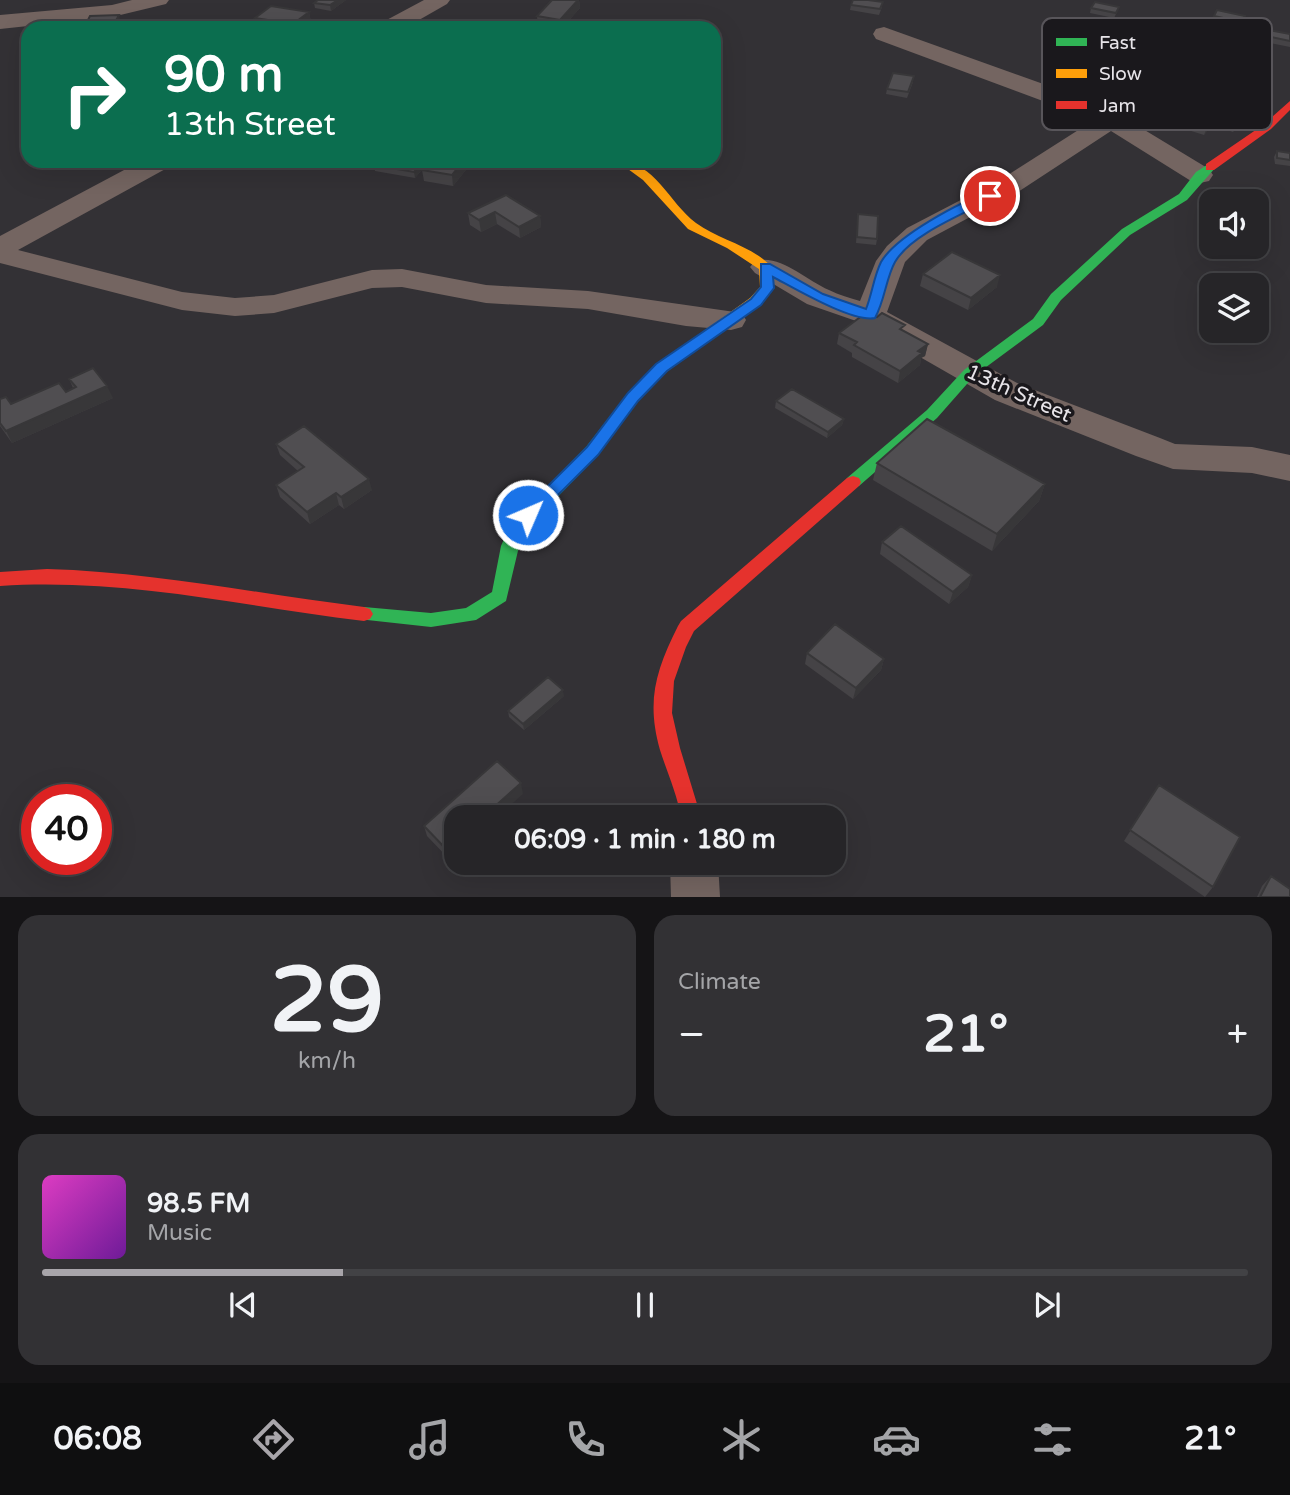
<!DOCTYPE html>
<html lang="en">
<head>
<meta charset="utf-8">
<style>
  :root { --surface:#262528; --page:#323134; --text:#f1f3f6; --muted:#a4a5a8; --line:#424245; --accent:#a8a5aa }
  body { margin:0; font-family:"Varela Round",sans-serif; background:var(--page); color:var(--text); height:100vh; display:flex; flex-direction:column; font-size:26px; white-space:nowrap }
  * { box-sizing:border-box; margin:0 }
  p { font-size:23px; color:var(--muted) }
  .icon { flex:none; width:38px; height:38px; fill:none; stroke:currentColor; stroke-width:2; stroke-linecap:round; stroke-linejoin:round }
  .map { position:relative; height:897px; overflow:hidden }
  .drawer { display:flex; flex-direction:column; gap:18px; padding:18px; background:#151416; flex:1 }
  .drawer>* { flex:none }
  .hud { position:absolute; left:21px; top:21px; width:700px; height:147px; border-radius:21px; box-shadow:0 7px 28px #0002,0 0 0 2px var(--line); background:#0b6e4f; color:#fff; overflow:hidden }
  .buttons { position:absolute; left:1199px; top:189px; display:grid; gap:14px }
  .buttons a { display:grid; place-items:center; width:70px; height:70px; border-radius:14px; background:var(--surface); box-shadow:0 7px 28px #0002,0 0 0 2px var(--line); font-size:35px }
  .speed { position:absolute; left:21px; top:784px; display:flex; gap:14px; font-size:35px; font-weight:700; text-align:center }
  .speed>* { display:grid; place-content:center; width:91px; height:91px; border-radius:50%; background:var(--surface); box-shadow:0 7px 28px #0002,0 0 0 2px var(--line); line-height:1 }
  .speed .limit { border:10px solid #d22; background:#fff; color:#111 }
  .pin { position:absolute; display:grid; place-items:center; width:60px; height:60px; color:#fff; margin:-30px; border:4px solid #fff; border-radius:50%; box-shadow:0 2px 7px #0007 }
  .me { position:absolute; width:77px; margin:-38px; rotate:45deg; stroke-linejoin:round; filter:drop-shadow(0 0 5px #0008) }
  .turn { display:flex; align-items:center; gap:24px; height:147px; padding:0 28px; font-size:32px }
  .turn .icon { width:91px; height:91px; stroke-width:2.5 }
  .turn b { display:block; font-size:49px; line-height:60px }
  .big { font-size:52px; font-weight:700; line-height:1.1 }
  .drawer .card { flex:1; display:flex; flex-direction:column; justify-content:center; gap:10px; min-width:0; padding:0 24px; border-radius:21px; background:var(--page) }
  .drawer .dial { align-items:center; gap:0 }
  .dial b { font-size:91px; line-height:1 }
  .song { display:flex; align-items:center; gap:21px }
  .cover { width:84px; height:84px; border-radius:10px; background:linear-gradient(135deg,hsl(310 70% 55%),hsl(280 70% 35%)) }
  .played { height:7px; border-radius:4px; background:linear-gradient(90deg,var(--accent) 25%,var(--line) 25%) }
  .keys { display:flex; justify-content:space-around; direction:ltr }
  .heat { display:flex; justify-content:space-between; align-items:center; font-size:38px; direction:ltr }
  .drawer .tiles { flex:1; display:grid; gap:18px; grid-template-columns:1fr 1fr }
  .card:last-child { grid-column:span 2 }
  .trip { position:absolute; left:444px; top:805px; width:402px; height:70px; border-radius:21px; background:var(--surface); box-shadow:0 7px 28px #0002,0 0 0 2px var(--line); font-weight:700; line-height:70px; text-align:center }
  .tabs { display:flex; height:112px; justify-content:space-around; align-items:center; background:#0f0f10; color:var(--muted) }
  .tabs .icon { width:49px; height:49px }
  .tabs .selected { color:var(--accent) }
  .tabs b { font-size:32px; color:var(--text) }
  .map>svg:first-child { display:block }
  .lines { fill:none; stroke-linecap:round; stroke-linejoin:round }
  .street { fill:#746561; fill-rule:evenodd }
  .fast { fill:#30b455; fill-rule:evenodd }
  .slow { fill:#ff9f0a; fill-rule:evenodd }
  .jam { fill:#e5322d; fill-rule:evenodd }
  .wall { fill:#454346 }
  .shaded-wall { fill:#383739 }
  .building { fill:#504e51; stroke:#383739; stroke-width:2 }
  .route { fill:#1a73e8; stroke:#114b97; stroke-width:2 }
  .labels { text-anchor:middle; stroke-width:7; stroke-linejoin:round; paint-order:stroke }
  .street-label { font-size:21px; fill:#e7e4e9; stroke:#1a181c }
  .key { fill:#1a181c; stroke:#58555a; stroke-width:2 }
  .key-label { font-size:19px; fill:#e7e4e9 }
</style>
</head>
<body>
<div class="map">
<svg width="1290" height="897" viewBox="0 0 1290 897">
  <rect width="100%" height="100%" fill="#333135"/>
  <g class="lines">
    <path class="street" d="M132,0H169L166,4L112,17L0,29V15L112,5Z
      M424,0H450L447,4L405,28H378L381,23Z
      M884,27L1105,106L1209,169L1213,175L1209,181L1200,183L1191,181L1111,131L1021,190L927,240L905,262L887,312L1019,384L1160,438L1175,444L1252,447L1290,455V481L1252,473L1173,469L1136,456L995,400L859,322L807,304L755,273L750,267L755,261C781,254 805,280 829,290C839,295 850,298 860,301L876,261L887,246L907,228L1003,178L1094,120L876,39L873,34L876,29Z
      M141,161H173L169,167L18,250L182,292L235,298L274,295L372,270L402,269L486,285L588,291L742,313L746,320L742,327L731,330L686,326L588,309L486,303L402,287L372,288L274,313L235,316L182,310L0,263V236Z
      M670,863H718L720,897H671Z"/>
    <path class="fast" d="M1210,163L1216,167L1187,200L1130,235L1061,300L1043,325L974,376L937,418L859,486H847L845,482L847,478L927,410L964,370L1033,319L1051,294L1122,229L1179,194L1196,172Z
      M654,371L661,376L659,379L638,401L598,455L522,534L506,601L476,620L431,627L358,619L355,614L358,609L364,607L431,613L466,608L492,592L501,546L510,525L586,447L628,393L649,373Z"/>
    <path class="slow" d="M617,161C655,161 669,203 696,223C719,240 751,245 772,267L774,288L760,304L654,381L647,376L662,361L750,298L760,287L759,269L727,248L688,229L643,180Z"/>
    <path class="jam" d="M1290,101V110L1271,129L1214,170H1206V164L1263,125Z
      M853,476L859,478L861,482L859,486L694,631L686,647L674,681L672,713L680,748L701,817H681C677,794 667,772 660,750C646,701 656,670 678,626L681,621L847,478Z
      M47,569C154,572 258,594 364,607L370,609L373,614L370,619L364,621C240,606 127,578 0,586V572Z"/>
  </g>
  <path class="wall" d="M346,0L331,11L315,8L314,3Z
    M552,0H579L580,8L562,28H548L538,26L537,16Z
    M851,5L882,7L879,15L850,10Z
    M1091,8L1117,12L1114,18L1090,13Z
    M309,12L311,22L304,28H257L255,18Z
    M1214,16H1245L1238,36L1223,33L1227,24L1212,21Z
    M1259,28L1290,34V47L1255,40Z
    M913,82L907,98L886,94L887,89Z
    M1204,109L1238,126L1233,132L1212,125L1204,135L1188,130L1190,124Z
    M1277,151L1290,153V166L1275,164L1274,157Z
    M473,161L453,186L424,181L422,170Z
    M374,165H426L415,178L375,171Z
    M506,195L540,216L541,227L520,238L497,224L481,232L470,225L468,213Z
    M858,214L877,239L876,245L856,243Z
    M923,274L997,287L968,310L920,286Z
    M904,331L928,344L925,356L921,358L920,365L898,383L852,357V353L837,344L839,333Z
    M69,379L113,398L12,443L0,426V399L11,404L66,392L73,388Z
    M776,401L844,419L842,425L827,438L775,408Z
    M276,444L372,490L344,509L339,505L310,524L280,497L276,485L298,471L280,455Z
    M877,463L1045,484L1039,501L992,551L873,480Z
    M882,542L972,575L968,587L949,604L880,554Z
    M807,653L884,659L881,670L853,699L805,664Z
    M564,696L524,730L509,717L508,711Z
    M1159,785L1213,887L1205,897L1124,841Z
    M523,794L457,817V854L450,860L427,836L424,826Z
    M1271,876L1290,897H1257L1262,886Z"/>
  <path class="shaded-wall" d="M338,0H346L331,11L330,5Z
    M578,0H579L580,8L562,28H560V20Z
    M309,12L311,22L304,28H294L293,24Z
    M119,15L120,20L116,28H112Z
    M1215,120L1212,125L1204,135L1206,130Z
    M423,161H425L426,165L415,178L414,172Z
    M463,161H473L453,186L452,175Z
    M495,212L497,224L481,232L479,220Z
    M540,216L541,227L520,238L519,227Z
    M1000,275L997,287L968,310L971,298Z
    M928,344L925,356L921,358L920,365L898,383L900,371L918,351Z
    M107,386L113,398L12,443L6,431Z
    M844,419L842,425L827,438L828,432Z
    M369,479L372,490L344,509L341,497Z
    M1045,484L1039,501L992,551L997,534Z
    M336,493L339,505L310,524L307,512Z
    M972,575L968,587L949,604L953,592Z
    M884,659L881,670L853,699L856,688Z
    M563,690L564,696L524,730L523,724Z
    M521,783L523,794L497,817H483Z
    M457,841V854L450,860L447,850Z"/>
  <path class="building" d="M318,0H338L330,5L314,3Z
    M552,0H578L560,20L537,16Z
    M853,0H868L883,2L880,9L851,5Z
    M1095,2L1119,7L1116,13L1091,8Z
    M271,6L309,12L293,24L255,18Z
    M1217,10L1245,16L1242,22L1214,16Z
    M119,15L112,28H84L90,16Z
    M594,23H624V28H594Z
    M1259,28L1290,34V41L1257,34Z
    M893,73L914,76L908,92L887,89Z
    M1204,109L1241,120L1236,126L1215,120L1206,130L1190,124Z
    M1277,151L1290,153V160L1277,158Z
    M378,161H423L414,172L374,165Z
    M430,161H463L452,175L422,170Z
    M506,195L540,216L519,227L495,212L479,220L468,213Z
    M858,214L878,216L877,239L857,237Z
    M952,252L1000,275L971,298L923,274Z
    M867,312L877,317L882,313L905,325L900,329L928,344L918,351L922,353L900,371L854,345L857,342L839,333Z
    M93,368L107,386L6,431L0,423V399L6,397L11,404L59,383L66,392L76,387L69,379Z
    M792,389L844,419L828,432L776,401Z
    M927,419L1045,484L997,534L877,463Z
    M304,426L369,479L341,497L336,493L307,512L276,485L304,467L276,444Z
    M901,526L972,575L953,592L882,542Z
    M835,624L884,659L856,688L807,653Z
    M548,677L563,690L523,724L508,711Z
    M497,761L521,783L483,817H457V841L447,850L424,826Z
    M1159,785L1240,837L1213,887L1130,830Z
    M1271,876L1290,889V897H1260Z"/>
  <path class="route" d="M990,192L994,193V198C966,213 911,234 895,262C886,278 885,300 875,318C853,323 794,288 773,277L774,288L761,305L667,371L638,401L598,455L534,519H523L520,515L523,511L587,447L628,393L656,364L751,299L761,287V264H770L823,294L866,309C872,294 874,276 881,262C896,236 961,201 990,192Z"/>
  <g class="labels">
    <g class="street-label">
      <text transform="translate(1019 393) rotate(24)" y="7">13th Street</text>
    </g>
  </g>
  <rect x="1042" y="18" width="230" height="112" rx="10" class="key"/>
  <rect x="1056" y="38" width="31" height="8" fill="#30b455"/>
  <rect x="1056" y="69" width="31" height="9" fill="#ff9f0a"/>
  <rect x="1056" y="101" width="31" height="8" fill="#e5322d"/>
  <g class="key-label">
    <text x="1099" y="49">Fast</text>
    <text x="1099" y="80">Slow</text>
    <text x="1099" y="112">Jam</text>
  </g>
</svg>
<div class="buttons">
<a><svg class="icon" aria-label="sound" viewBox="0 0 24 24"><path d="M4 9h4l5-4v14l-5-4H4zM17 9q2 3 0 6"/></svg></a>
<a><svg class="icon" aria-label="layers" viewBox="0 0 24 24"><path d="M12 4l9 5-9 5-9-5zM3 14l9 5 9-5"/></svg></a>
</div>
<div class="speed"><div class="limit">40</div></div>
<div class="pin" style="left:990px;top:196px;background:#d93025"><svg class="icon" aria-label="arrive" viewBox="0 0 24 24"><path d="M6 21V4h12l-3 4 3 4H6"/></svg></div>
<svg class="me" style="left:528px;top:515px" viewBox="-20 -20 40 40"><circle r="17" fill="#1a73e8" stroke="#fff" stroke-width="3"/><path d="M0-11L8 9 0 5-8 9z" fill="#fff"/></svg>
<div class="trip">06:09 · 1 min · 180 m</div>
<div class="hud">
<div class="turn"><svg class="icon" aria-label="right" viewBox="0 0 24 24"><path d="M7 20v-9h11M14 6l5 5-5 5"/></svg><div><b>90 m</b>13th Street</div></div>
</div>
</div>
<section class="drawer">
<div class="tiles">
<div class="card dial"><b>29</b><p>km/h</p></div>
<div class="card"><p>Climate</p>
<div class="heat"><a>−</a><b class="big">21°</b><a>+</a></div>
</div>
<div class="card">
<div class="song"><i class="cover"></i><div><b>98.5 FM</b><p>Music</p></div></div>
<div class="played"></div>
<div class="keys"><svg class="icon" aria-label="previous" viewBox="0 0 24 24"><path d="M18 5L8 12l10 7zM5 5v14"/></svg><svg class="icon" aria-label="pause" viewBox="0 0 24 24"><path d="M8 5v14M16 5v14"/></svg><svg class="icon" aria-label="next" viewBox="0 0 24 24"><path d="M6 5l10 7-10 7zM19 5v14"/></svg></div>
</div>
</div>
</section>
<nav class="tabs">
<b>06:08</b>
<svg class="icon selected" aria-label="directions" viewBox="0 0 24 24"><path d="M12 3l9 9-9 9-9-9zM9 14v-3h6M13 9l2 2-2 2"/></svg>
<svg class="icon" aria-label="music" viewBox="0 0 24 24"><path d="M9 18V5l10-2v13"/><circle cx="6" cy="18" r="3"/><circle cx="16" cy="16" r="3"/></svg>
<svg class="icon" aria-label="phone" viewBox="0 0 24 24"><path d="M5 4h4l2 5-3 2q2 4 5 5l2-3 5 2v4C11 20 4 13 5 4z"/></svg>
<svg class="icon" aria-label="climate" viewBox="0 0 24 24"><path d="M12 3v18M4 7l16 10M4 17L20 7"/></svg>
<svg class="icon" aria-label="car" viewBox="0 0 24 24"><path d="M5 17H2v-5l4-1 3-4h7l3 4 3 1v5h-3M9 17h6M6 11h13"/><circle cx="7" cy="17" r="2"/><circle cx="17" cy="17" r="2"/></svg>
<svg class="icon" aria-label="filters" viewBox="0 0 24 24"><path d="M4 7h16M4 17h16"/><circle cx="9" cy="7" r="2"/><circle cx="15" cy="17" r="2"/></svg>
<b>21°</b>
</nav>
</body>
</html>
